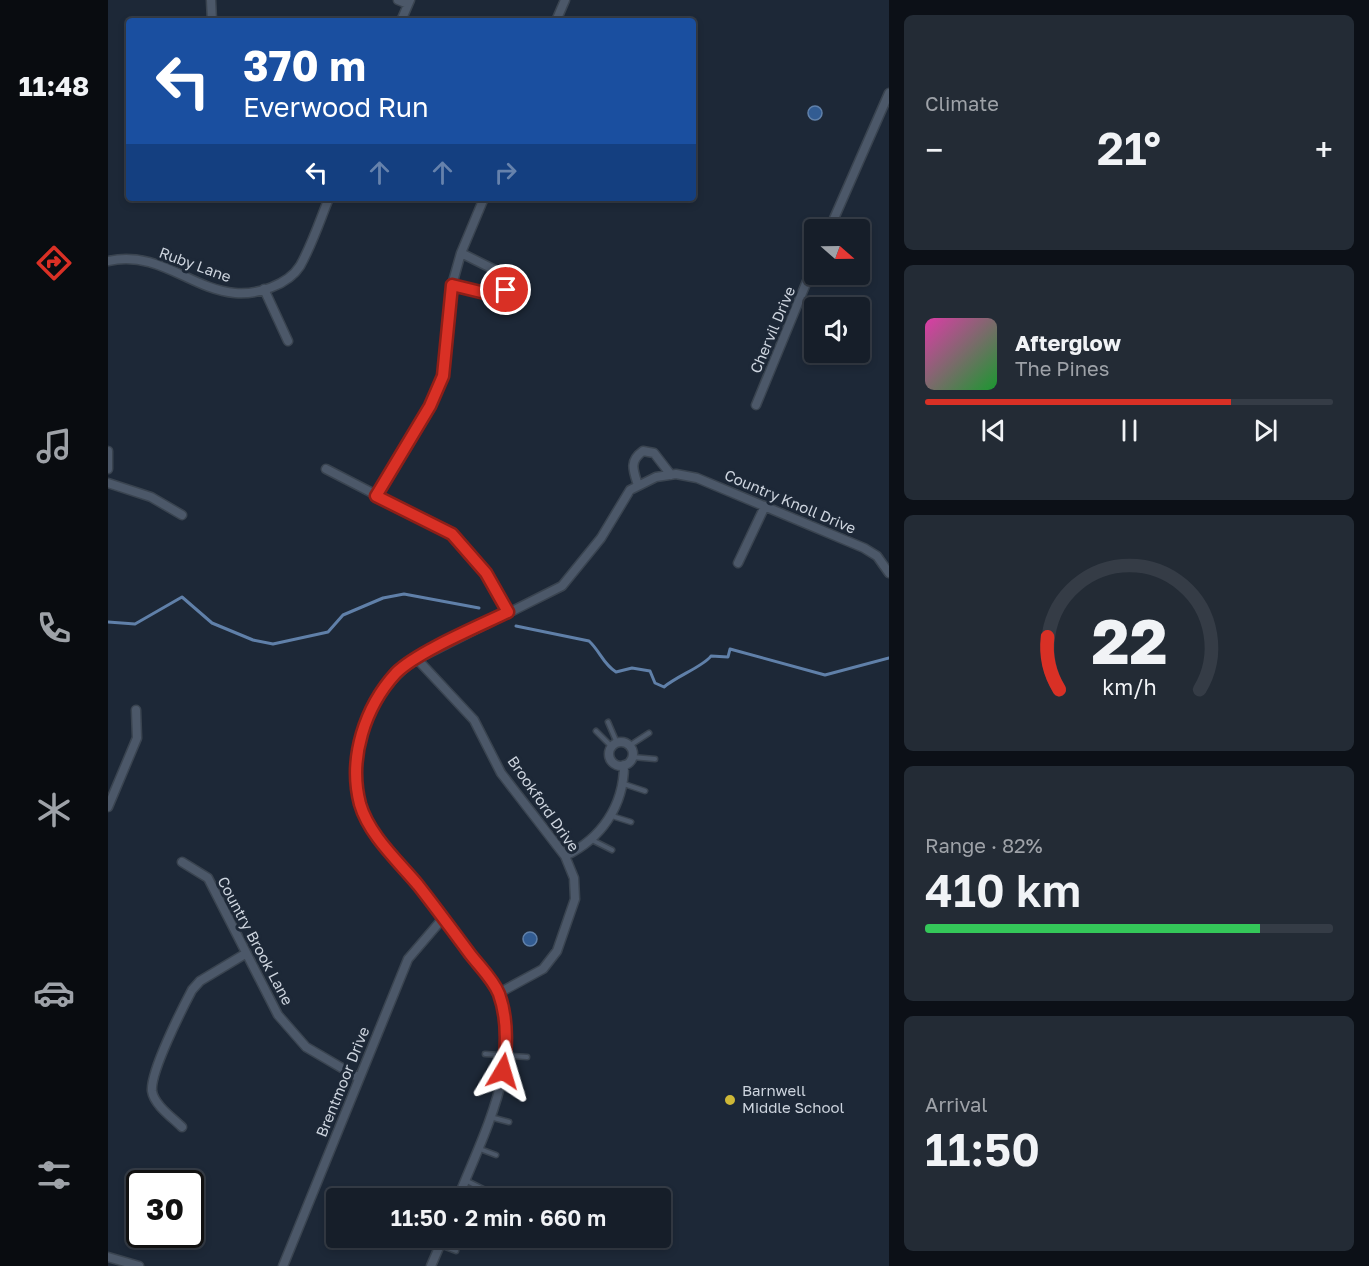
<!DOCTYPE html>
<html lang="en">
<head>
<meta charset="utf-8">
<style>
  :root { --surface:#161e29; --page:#232b35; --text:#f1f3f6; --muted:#9ea2a8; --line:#353c46; --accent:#d93025 }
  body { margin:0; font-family:"Golos Text",sans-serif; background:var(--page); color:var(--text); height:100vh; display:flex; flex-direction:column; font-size:22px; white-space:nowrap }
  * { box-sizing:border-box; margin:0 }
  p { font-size:20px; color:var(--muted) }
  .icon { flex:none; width:33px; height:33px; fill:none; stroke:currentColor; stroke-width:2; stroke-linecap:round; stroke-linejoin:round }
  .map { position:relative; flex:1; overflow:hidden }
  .side { display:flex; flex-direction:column; gap:15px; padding:15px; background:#0c1017; width:480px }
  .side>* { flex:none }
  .hud { position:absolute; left:18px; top:18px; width:570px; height:183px; border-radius:6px; box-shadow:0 3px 9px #0003,0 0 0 2px var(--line); background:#1a4fa0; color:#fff; overflow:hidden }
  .needle { width:39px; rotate:110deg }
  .fabs { position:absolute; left:696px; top:219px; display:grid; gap:12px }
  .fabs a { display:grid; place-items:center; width:66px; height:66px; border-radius:6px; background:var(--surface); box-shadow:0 3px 9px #0003,0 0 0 2px var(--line); font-size:30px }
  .speed { position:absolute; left:18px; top:1170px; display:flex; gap:12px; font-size:30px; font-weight:700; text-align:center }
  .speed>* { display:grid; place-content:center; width:78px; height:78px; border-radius:50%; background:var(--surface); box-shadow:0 3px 9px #0003,0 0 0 2px var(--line); line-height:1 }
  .speed .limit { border:3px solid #111; border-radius:9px; background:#fff; color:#111 }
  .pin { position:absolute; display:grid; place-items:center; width:51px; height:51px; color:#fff; margin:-26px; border:3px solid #fff; border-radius:50%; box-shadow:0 2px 6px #0007 }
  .me { position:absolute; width:66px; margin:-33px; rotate:7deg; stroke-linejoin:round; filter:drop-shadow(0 0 4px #0008) }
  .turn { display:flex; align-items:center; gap:21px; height:126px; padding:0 18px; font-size:27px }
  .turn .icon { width:78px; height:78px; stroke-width:2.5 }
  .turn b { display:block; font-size:42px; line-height:51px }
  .lanes { display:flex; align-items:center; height:57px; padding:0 18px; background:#0003; justify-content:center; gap:30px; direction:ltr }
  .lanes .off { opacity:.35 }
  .big { font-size:45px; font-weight:600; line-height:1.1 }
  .side .card { flex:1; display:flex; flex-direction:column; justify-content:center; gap:9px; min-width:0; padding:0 21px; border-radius:9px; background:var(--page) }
  .side .dial { align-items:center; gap:0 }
  .dial svg { height:156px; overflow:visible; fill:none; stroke:var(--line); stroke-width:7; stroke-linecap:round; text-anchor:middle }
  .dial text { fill:var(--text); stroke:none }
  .song { display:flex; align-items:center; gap:18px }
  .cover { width:72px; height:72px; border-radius:9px; background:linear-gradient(135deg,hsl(320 70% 55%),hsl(130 70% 35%)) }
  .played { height:6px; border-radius:3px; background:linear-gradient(90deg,var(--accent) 75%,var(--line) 75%) }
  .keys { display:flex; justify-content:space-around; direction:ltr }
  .heat { display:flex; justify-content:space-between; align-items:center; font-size:33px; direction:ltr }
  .charge { height:9px; border-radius:4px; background:linear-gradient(90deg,#34c759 82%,var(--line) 0) }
  .trip { position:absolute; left:218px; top:1188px; width:345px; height:60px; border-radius:6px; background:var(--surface); box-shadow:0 3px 9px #0003,0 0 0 2px var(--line); font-weight:600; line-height:60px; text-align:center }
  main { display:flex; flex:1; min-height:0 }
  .dock { display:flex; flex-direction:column; width:108px; justify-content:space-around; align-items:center; background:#090c10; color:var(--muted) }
  .dock .icon { width:42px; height:42px }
  .dock .selected { color:var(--accent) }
  .dock b { font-size:27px; color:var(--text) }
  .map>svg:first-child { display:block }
  .water { fill:#325c92; stroke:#6080a9; stroke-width:1.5 }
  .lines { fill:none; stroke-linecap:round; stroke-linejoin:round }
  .stream { stroke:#6080a9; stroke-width:3 }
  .lane-casing { stroke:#3a4450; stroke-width:7 }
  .street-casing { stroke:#3a4450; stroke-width:11 }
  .lane { stroke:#4c5869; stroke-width:4 }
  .street { stroke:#4c5869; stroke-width:8 }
  .route-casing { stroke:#8d1f18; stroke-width:15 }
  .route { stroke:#d93025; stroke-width:10 }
  .poi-dot { fill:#ceb837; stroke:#1d2837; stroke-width:2 }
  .labels { text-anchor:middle; stroke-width:6; stroke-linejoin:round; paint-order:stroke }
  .street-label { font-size:15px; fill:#cdd4de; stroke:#1d2837 }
  .poi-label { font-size:15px; fill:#cdd4de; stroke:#1d2837; text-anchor:start }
</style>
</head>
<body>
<main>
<nav class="dock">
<b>11:48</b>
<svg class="icon selected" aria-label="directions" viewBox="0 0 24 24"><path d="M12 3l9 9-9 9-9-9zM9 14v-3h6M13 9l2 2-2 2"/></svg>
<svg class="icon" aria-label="music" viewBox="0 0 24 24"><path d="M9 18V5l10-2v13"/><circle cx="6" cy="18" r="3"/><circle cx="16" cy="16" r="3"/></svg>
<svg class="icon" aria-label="phone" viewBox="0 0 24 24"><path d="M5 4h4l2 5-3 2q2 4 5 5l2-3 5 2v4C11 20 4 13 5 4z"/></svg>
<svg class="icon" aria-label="climate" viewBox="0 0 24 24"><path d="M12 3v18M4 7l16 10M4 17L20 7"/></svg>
<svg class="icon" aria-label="car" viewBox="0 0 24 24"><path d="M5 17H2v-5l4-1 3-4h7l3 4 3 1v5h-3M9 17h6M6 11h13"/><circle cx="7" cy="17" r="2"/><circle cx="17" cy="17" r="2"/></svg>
<svg class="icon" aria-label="filters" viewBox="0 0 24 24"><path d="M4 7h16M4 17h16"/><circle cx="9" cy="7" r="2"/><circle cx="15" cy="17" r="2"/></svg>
</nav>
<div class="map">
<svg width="781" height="1266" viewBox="0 0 781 1266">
  <rect width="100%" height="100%" fill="#1d2837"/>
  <path class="water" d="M700 113a7 7 0 1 1 14 0a7 7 0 1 1-14 0Z
    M415 939a7 7 0 1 1 14 0a7 7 0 1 1-14 0Z"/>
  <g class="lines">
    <path class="stream" d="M0,622L27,624L74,597L104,623L145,640L165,644L220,632L235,615L275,598L296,594L371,608
      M408,626L481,641C492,651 495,664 508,672L524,668L542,671L547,683L556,687C569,676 596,666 603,656L620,657L622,649L717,675L781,658"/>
    <defs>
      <path id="lane" d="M500,722L509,743
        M488,731L504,747
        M521,746L541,733
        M524,757L547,759
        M516,784L537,791
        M504,816L523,822
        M484,840L504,850
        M377,1054L419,1057
        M393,1085L414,1092
        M382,1117L401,1122
        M372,1149L388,1155
        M357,1180L375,1189
        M332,1245L348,1251"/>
      <path id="street" d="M103,0L104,21
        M290,0L300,4
        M293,21L302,0
        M448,21L457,0
        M721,230L781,93
        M0,261C52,250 82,289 127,293C149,295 180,285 192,266C204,245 212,220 221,198
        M344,285L385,295L398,290L399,281L397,275L353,253
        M156,289L180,341
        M648,405L706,264
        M0,451V469
        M218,469L344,534L378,573L400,612
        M0,483L43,497L74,515
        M530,485C525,470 521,461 535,451L546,453L563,475
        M269,496L322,406L335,376L344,285L353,253L376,198
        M630,563L657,506
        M309,659L366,720L393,773L457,856L466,878L467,899L449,951L435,969L391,993
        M501 754a12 12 0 1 1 24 0a12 12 0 1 1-24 0Z
        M0,807L29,738L28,710
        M457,856C493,839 516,806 516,765
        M74,862L100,878L170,1015L198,1047L251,1078
        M74,1127C65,1118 46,1105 44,1091C42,1072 74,1009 84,990L92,981L137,954
        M350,1198C376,1132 421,1052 385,982C367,961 352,938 335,916C308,882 269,848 253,807C233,754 264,688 309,659L454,586L493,538L522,490L548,477L568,474L589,478L756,548L769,556L781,573
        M0,1257L31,1266
        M175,1266L300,959L336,917
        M323,1266L335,1238"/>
    </defs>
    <use href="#lane" class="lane-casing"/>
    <use href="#street" class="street-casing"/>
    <use href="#lane" class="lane"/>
    <use href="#street" class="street"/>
  </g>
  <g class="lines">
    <defs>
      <path id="route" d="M395,1071C399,1046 400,1019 391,994C385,979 372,967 362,954C345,931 328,908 310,885C290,861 261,835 252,804C240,758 257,707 288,673C309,652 371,626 400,612L378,573L344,534L268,496L322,406L335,376L344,285L385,295L398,290"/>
    </defs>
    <use href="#route" class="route-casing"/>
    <use href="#route" class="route"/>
  </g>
  <circle class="poi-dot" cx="622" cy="1100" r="6"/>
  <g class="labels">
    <g class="street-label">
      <text transform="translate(87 265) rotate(20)" y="5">Ruby Lane</text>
      <text transform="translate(665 330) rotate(-67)" y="5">Chervil Drive</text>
      <text transform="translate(682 502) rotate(23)" y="5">Country Knoll Drive</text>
      <text transform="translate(435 804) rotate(55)" y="5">Brookford Drive</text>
      <text transform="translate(147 941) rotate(62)" y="5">Country Brook Lane</text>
      <text transform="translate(235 1082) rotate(-68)" y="5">Brentmoor Drive</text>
    </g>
    <g class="poi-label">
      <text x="634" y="1096">Barnwell<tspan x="634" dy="17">Middle School</tspan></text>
    </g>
  </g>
</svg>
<div class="fabs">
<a><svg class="needle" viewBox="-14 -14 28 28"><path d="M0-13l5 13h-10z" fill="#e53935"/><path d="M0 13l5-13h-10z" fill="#9ea2a8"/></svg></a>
<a><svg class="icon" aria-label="sound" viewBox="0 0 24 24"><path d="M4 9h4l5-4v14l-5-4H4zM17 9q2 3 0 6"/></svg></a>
</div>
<div class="speed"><div class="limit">30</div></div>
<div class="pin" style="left:398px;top:290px;background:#d93025"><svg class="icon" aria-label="arrive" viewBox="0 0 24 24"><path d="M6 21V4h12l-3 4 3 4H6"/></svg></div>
<svg class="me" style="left:395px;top:1071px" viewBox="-20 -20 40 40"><path d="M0-17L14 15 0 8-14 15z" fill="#d93025" stroke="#fff" stroke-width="4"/></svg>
<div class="trip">11:50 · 2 min · 660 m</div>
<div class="hud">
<div class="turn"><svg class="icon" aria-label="left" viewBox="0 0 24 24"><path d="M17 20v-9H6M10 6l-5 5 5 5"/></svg><div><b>370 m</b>Everwood Run</div></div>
<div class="lanes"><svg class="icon" aria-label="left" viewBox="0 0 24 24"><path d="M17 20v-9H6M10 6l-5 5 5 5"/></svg><svg class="icon off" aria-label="ahead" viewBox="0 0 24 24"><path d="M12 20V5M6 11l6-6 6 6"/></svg><svg class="icon off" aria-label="ahead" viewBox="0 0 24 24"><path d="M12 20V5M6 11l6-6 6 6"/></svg><svg class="icon off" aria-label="right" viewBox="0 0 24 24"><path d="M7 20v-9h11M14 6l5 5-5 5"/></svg></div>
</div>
</div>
<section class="side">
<div class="card"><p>Climate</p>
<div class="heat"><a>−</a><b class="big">21°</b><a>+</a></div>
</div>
<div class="card">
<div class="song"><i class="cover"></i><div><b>Afterglow</b><p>The Pines</p></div></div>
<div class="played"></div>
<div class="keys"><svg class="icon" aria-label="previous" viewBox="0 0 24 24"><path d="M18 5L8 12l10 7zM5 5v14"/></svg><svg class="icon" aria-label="pause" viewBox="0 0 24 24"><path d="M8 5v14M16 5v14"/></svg><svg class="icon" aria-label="next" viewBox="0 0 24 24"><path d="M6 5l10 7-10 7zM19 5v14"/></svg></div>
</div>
<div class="card dial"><svg viewBox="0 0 100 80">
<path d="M14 69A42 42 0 1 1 86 69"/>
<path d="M14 69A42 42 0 0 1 8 42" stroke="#d93025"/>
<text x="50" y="56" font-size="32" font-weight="700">22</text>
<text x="50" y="72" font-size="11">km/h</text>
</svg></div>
<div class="card"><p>Range · 82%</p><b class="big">410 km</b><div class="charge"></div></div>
<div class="card"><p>Arrival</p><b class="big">11:50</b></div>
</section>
</main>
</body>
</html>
